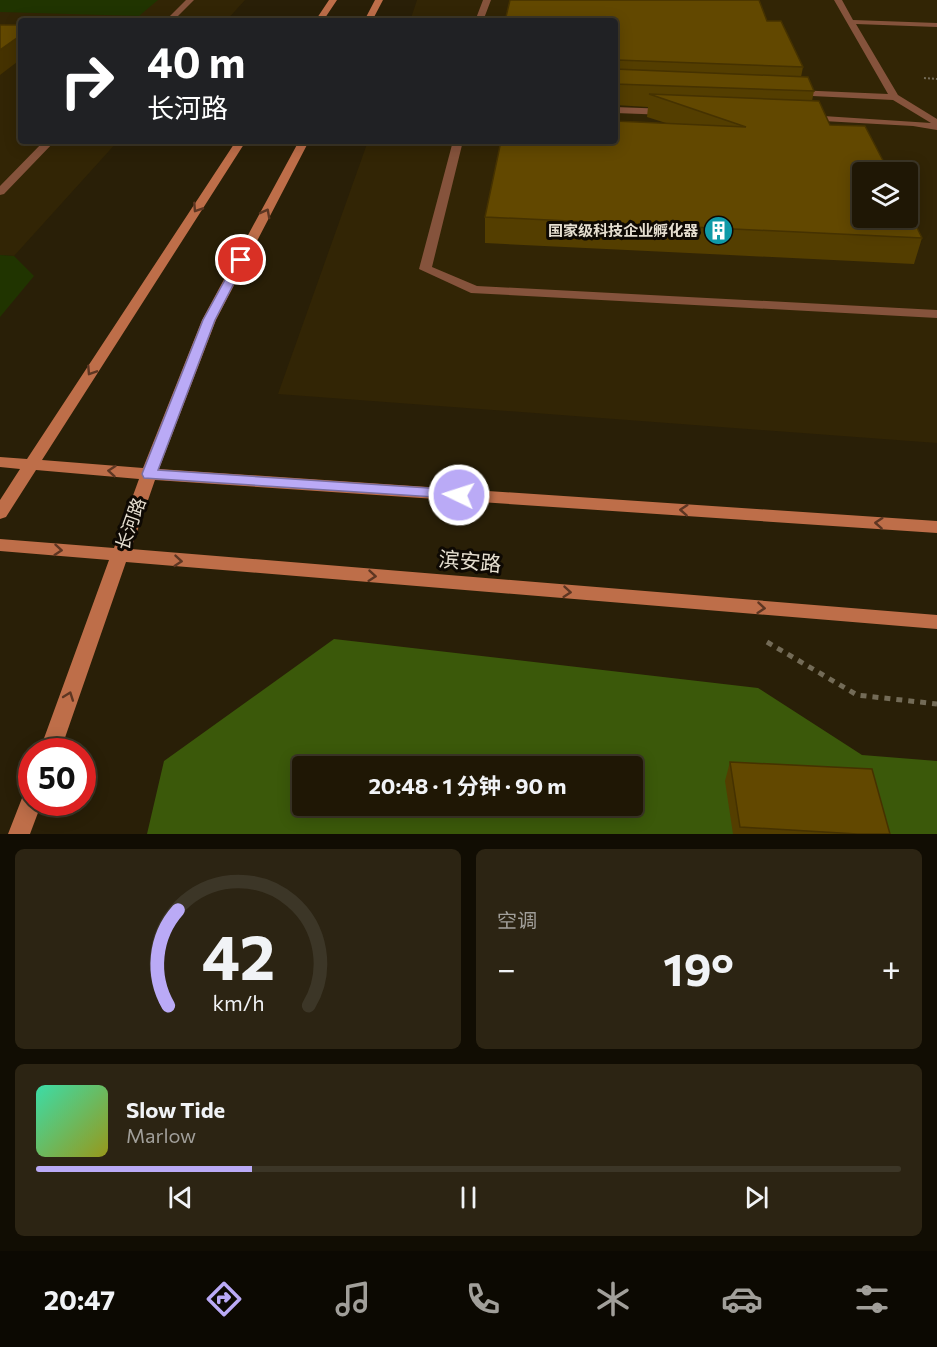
<!DOCTYPE html>
<html lang="zh">
<head>
<meta charset="utf-8">
<style>
  :root { --surface:#1f1705; --page:#2c2413; --text:#f1f3f6; --muted:#a19f9a; --line:#3c3627; --accent:#baaaf6 }
  body { margin:0; font-family:Commissioner,"Noto Sans SC",sans-serif; background:var(--page); color:var(--text); height:100vh; display:flex; flex-direction:column; font-size:22px; white-space:nowrap }
  * { box-sizing:border-box; margin:0 }
  p { font-size:20px; color:var(--muted) }
  .icon { flex:none; width:33px; height:33px; fill:none; stroke:currentColor; stroke-width:2; stroke-linecap:round; stroke-linejoin:round }
  .map { position:relative; height:834px; overflow:hidden }
  .side { display:flex; flex-direction:column; gap:15px; padding:15px; background:#110d03; flex:1 }
  .side>* { flex:none }
  .guide { position:absolute; left:18px; top:18px; width:600px; height:126px; border-radius:6px; box-shadow:0 3px 15px #0003,0 0 0 2px var(--line); background:#202124; color:#fff; overflow:hidden }
  .buttons { position:absolute; left:852px; top:162px; display:grid; gap:12px }
  .buttons a { display:grid; place-items:center; width:66px; height:66px; border-radius:6px; background:var(--surface); box-shadow:0 3px 15px #0003,0 0 0 2px var(--line); font-size:30px }
  .speed { position:absolute; left:18px; top:738px; display:flex; gap:12px; font-size:30px; font-weight:700; text-align:center }
  .speed>* { display:grid; place-content:center; width:78px; height:78px; border-radius:50%; background:var(--surface); box-shadow:0 3px 15px #0003,0 0 0 2px var(--line); line-height:1 }
  .speed .limit { border:9px solid #d22; background:#fff; color:#111 }
  .pin { position:absolute; display:grid; place-items:center; width:51px; height:51px; color:#fff; margin:-26px; border:3px solid #fff; border-radius:50%; box-shadow:0 2px 6px #0007 }
  .me { position:absolute; width:66px; margin:-33px; rotate:274deg; stroke-linejoin:round; filter:drop-shadow(0 0 4px #0008) }
  .turn { display:flex; align-items:center; gap:21px; height:126px; padding:0 30px; font-size:27px }
  .turn .icon { width:78px; height:78px; stroke-width:2.5 }
  .turn b { display:block; font-size:42px; line-height:51px }
  .big { font-size:45px; font-weight:700; line-height:1.1 }
  .side .card { flex:1; display:flex; flex-direction:column; justify-content:center; gap:9px; min-width:0; padding:0 21px; border-radius:9px; background:var(--page) }
  .side .dial { align-items:center; gap:0 }
  .dial svg { height:156px; overflow:visible; fill:none; stroke:var(--line); stroke-width:7; stroke-linecap:round; text-anchor:middle }
  .dial text { fill:var(--text); stroke:none }
  .song { display:flex; align-items:center; gap:18px }
  .cover { width:72px; height:72px; border-radius:9px; background:linear-gradient(135deg,hsl(160 70% 55%),hsl(60 70% 35%)) }
  .played { height:6px; border-radius:3px; background:linear-gradient(90deg,var(--accent) 25%,var(--line) 25%) }
  .keys { display:flex; justify-content:space-around; direction:ltr }
  .heat { display:flex; justify-content:space-between; align-items:center; font-size:33px; direction:ltr }
  .side .tiles { flex:1; display:grid; gap:15px; grid-template-columns:1fr 1fr }
  .card:last-child { grid-column:span 2 }
  .trip { position:absolute; left:292px; top:756px; width:351px; height:60px; border-radius:6px; background:var(--surface); box-shadow:0 3px 15px #0003,0 0 0 2px var(--line); font-weight:700; line-height:60px; text-align:center }
  .tabs { display:flex; height:96px; justify-content:space-around; align-items:center; background:#0c0902; color:var(--muted) }
  .tabs .icon { width:42px; height:42px }
  .tabs .on { color:var(--accent) }
  .tabs b { font-size:27px; color:var(--text) }
  .map>svg:first-child { display:block }
  .built { fill:#322505; fill-rule:evenodd }
  .green { fill:#203400 }
  .forest { fill:#3b590a; fill-rule:evenodd }
  .lines { fill:none; stroke-linecap:round; stroke-linejoin:round }
  .path-far1 { stroke:#736b57; stroke-width:2; stroke-dasharray:2 2; stroke-linecap:butt }
  .path { stroke:#736b57; stroke-width:5; stroke-dasharray:6 6; stroke-linecap:butt }
  .service { fill:#85533c; fill-rule:evenodd }
  .secondary { fill:#be6e49; fill-rule:evenodd }
  .wall { fill:#543e00 }
  .shaded-wall { fill:#453200 }
  .building { fill:#624800; stroke:#453200; stroke-width:1.5 }
  .oneway { stroke:#5d3622 }
  .route { fill:#baaaf6; stroke:#796ea0; stroke-width:1.5 }
  .labels { text-anchor:middle; stroke-width:6; stroke-linejoin:round; paint-order:stroke }
  .far-poi-label { font-size:15px; font-weight:bold; fill:#e5ded0; stroke:#0e0903; text-anchor:end }
  .street-label { font-size:18px; fill:#e5ded0; stroke:#0e0903 }
  .near-street-label { font-size:21px; fill:#e5ded0; stroke:#0e0903 }
</style>
</head>
<body>
<div class="map">
<svg width="937" height="834" viewBox="0 0 937 834">
  <rect width="100%" height="100%" fill="#291f07"/>
  <path class="built" d="M0,0H245L226,21H21V141H118L14,256L0,255Z
    M417,0H937V443L278,394L368,141H615V21H410ZM862,172H908V218H862Z"/>
  <path class="green" d="M0,0H158L139,16L0,12Z
    M0,255L14,256L34,276L0,317Z"/>
  <path class="forest" d="M334,639L758,688L862,755L937,761V834H147L164,761ZM303,766H633V806H303Z"/>
  <g class="lines">
    <path class="path-far1" d="M924,78L937,79"/>
    <path class="path" d="M767,642L857,695L937,704"/>
    <path class="service" d="M186,0H194L173,21H165Z
      M483,0H491L483,21H475Z
      M834,0H842L853,20L937,23V27L856,24L898,95L937,119V130L913,126L805,120V116L808,115L931,123L893,100L792,95V91L795,90L888,94Z
      M615,107L668,109L673,112L668,115L615,113Z
      M44,141H55L4,194L0,195V186Z
      M453,141H463L432,267L477,286L937,310V318L471,293L419,269Z"/>
    <path class="secondary" d="M329,0H337L323,21H315Z
      M375,0H383L372,21H364Z
      M236,141H246L42,460L143,468L202,320L299,141H309L216,320L159,469L937,521V533L155,480L131,549L937,615V629L126,562L60,752H39L109,560L0,551V539L114,548L139,479L36,470L6,517L0,519V500L20,469L0,467V457L27,459Z
      M32,790V802H42L30,834H8L24,793Z"/>
  </g>
  <path class="wall" d="M615,21H767L803,67L801,77L814,91L812,101L830,125L922,238L914,264L485,243V217L666,123L647,117L648,107L615,105Z
    M730,762L890,834H733L725,781Z"/>
  <path class="shaded-wall" d="M21,35V59L0,75V50Z"/>
  <path class="building" d="M510,0H759L767,21H781L803,67L617,60L615,69L808,77L814,91L615,84V21H505Z
    M0,25H21V35L0,50Z
    M649,94L819,101L830,125L865,126L889,172H862V218H908V209L922,238L485,217L501,141H615V121L746,127Z
    M730,762L872,769L890,834H857L740,827Z"/>
  <defs><path id="oneway-chevron" d="M-2-3.5L2.5 0L-2 3.5" fill="none" stroke-width="1.6" stroke-linecap="round" stroke-linejoin="round" transform="scale(1.5)"/></defs>
  <g class="oneway">
    <use href="#oneway-chevron" transform="translate(197 208) rotate(123)"/>
    <use href="#oneway-chevron" transform="translate(266 213) rotate(-62)"/>
    <use href="#oneway-chevron" transform="translate(91 371) rotate(123)"/>
    <use href="#oneway-chevron" transform="translate(112 471) rotate(-175)"/>
    <use href="#oneway-chevron" transform="translate(684 510) rotate(-176)"/>
    <use href="#oneway-chevron" transform="translate(879 523) rotate(-176)"/>
    <use href="#oneway-chevron" transform="translate(58 550) rotate(5)"/>
    <use href="#oneway-chevron" transform="translate(178 561) rotate(5)"/>
    <use href="#oneway-chevron" transform="translate(372 576) rotate(5)"/>
    <use href="#oneway-chevron" transform="translate(567 592) rotate(5)"/>
    <use href="#oneway-chevron" transform="translate(761 608) rotate(5)"/>
    <use href="#oneway-chevron" transform="translate(69 696) rotate(-70)"/>
  </g>
  <path class="route" d="M237,258L246,260L215,320L158,470L459,490L467,495L465,499L144,478L142,474L203,320Z"/>
  <defs>
    <symbol id="building-disc" viewBox="-11 -11 22 22"><circle r="9.5" fill="#0f9aa8" stroke="#0e0903"/><path d="M-4-6H4V6H1V3H-1V6H-4ZM-2.5-4.3h1.7v1.8h-1.7ZM.8-4.3h1.7v1.8H.8ZM-2.5-1h1.7V.8h-1.7ZM.8-1h1.7V.8H.8Z" fill="#fff"/></symbol>
  </defs>
  <g fill-rule="evenodd">
    <use href="#building-disc" x="702" y="214" width="33" height="33"/>
  </g>
  <g class="labels">
    <g class="far-poi-label">
      <text x="698" y="236">国家级科技企业孵化器</text>
    </g>
    <g class="street-label">
      <text transform="translate(131 524) rotate(-70)" y="6">长河路</text>
    </g>
    <g class="near-street-label">
      <text transform="translate(470 562) rotate(5)" y="7">滨安路</text>
    </g>
  </g>
</svg>
<div class="buttons">
<a><svg class="icon" aria-label="layers" viewBox="0 0 24 24"><path d="M12 4l9 5-9 5-9-5zM3 14l9 5 9-5"/></svg></a>
</div>
<div class="speed"><div class="limit">50</div></div>
<div class="pin" style="left:241px;top:260px;background:#d93025"><svg class="icon" aria-label="arrive" viewBox="0 0 24 24"><path d="M6 21V4h12l-3 4 3 4H6"/></svg></div>
<svg class="me" style="left:459px;top:495px" viewBox="-20 -20 40 40"><circle r="17" fill="#baaaf6" stroke="#fff" stroke-width="3"/><path d="M0-11L8 9 0 5-8 9z" fill="#fff"/></svg>
<div class="trip">20:48 · 1 分钟 · 90 m</div>
<div class="guide">
<div class="turn"><svg class="icon" aria-label="right" viewBox="0 0 24 24"><path d="M7 20v-9h11M14 6l5 5-5 5"/></svg><div><b>40 m</b>长河路</div></div>
</div>
</div>
<section class="side">
<div class="tiles">
<div class="card dial"><svg viewBox="0 0 100 80">
<path d="M14 69A42 42 0 1 1 86 69"/>
<path d="M14 69A42 42 0 0 1 19 20" stroke="#baaaf6"/>
<text x="50" y="56" font-size="32" font-weight="700">42</text>
<text x="50" y="72" font-size="11">km/h</text>
</svg></div>
<div class="card"><p>空调</p>
<div class="heat"><a>−</a><b class="big">19°</b><a>+</a></div>
</div>
<div class="card">
<div class="song"><i class="cover"></i><div><b>Slow Tide</b><p>Marlow</p></div></div>
<div class="played"></div>
<div class="keys"><svg class="icon" aria-label="previous" viewBox="0 0 24 24"><path d="M18 5L8 12l10 7zM5 5v14"/></svg><svg class="icon" aria-label="pause" viewBox="0 0 24 24"><path d="M8 5v14M16 5v14"/></svg><svg class="icon" aria-label="next" viewBox="0 0 24 24"><path d="M6 5l10 7-10 7zM19 5v14"/></svg></div>
</div>
</div>
</section>
<nav class="tabs">
<b>20:47</b>
<svg class="icon on" aria-label="directions" viewBox="0 0 24 24"><path d="M12 3l9 9-9 9-9-9zM9 14v-3h6M13 9l2 2-2 2"/></svg>
<svg class="icon" aria-label="music" viewBox="0 0 24 24"><path d="M9 18V5l10-2v13"/><circle cx="6" cy="18" r="3"/><circle cx="16" cy="16" r="3"/></svg>
<svg class="icon" aria-label="phone" viewBox="0 0 24 24"><path d="M5 4h4l2 5-3 2q2 4 5 5l2-3 5 2v4C11 20 4 13 5 4z"/></svg>
<svg class="icon" aria-label="climate" viewBox="0 0 24 24"><path d="M12 3v18M4 7l16 10M4 17L20 7"/></svg>
<svg class="icon" aria-label="car" viewBox="0 0 24 24"><path d="M5 17H2v-5l4-1 3-4h7l3 4 3 1v5h-3M9 17h6M6 11h13"/><circle cx="7" cy="17" r="2"/><circle cx="17" cy="17" r="2"/></svg>
<svg class="icon" aria-label="filters" viewBox="0 0 24 24"><path d="M4 7h16M4 17h16"/><circle cx="9" cy="7" r="2"/><circle cx="15" cy="17" r="2"/></svg>
</nav>
</body>
</html>
